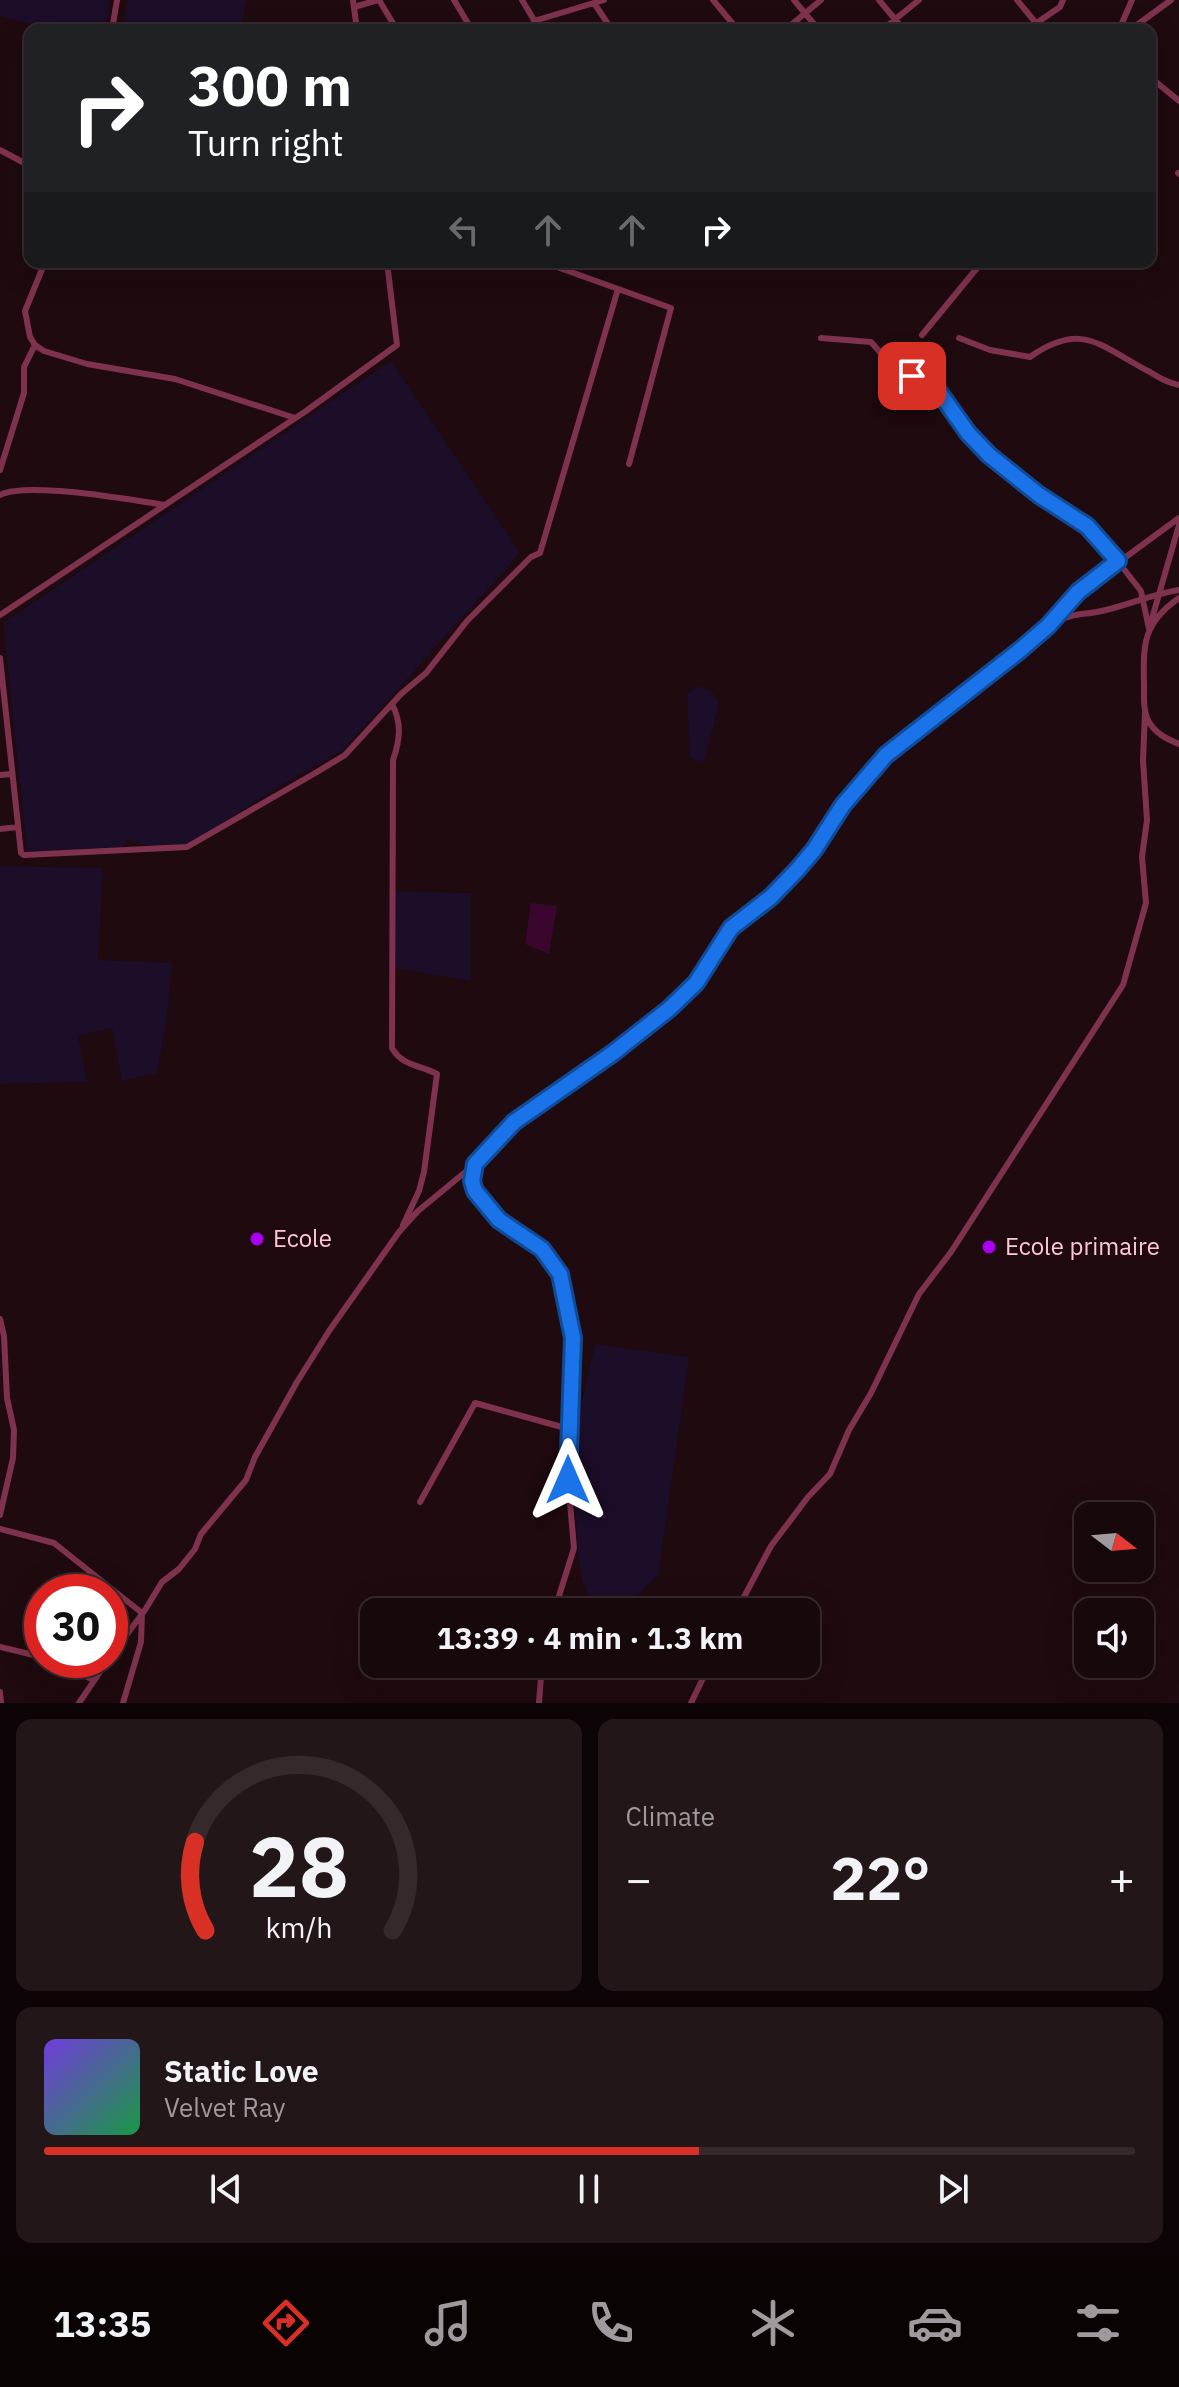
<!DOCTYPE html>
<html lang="en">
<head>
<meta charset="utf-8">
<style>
  :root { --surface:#16080b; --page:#231619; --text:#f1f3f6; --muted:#9e9a9d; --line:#35292c; --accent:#d93025 }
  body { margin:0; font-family:"IBM Plex Sans",sans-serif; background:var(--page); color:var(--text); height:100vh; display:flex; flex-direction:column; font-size:30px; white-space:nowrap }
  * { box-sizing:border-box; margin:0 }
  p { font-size:26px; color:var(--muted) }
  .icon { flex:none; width:44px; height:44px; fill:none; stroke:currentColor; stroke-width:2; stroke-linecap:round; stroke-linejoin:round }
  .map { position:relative; height:1703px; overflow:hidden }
  .side { display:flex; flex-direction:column; gap:16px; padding:16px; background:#0c0406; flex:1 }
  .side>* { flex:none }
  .banner { position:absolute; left:24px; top:24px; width:1132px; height:244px; border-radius:16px; box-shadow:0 8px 32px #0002,0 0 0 2px var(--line); background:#202124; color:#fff; overflow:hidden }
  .needle { width:52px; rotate:106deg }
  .tools { position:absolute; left:1074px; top:1502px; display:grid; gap:16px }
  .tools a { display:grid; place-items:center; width:80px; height:80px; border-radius:16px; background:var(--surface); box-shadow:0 8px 32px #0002,0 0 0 2px var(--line); font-size:40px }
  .speed { position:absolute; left:24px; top:1574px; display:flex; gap:16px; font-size:40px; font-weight:700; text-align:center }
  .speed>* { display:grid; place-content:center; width:104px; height:104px; border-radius:50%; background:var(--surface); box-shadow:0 8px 32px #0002,0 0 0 2px var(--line); line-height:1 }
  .speed .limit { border:12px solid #d22; background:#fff; color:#111 }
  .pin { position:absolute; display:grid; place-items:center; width:68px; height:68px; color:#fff; margin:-34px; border-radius:16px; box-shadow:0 4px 12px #0006 }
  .me { position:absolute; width:88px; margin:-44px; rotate:0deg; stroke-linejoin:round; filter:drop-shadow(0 0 6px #0008) }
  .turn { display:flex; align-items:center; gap:28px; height:168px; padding:0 32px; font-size:36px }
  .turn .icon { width:104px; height:104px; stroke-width:2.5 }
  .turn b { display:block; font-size:56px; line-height:68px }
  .lanes { display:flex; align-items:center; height:76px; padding:0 32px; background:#0003; justify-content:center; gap:40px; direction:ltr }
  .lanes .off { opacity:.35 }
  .big { font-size:60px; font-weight:700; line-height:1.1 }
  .side .card { flex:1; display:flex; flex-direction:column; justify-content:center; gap:12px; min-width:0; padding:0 28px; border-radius:16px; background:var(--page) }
  .side .dial { align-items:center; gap:0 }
  .dial svg { height:208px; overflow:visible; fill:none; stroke:var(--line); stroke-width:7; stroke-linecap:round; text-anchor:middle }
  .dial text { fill:var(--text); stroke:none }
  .song { display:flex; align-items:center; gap:24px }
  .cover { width:96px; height:96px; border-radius:12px; background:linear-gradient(135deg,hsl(260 70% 55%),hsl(140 70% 35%)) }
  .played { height:8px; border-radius:4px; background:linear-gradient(90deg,var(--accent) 60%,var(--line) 60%) }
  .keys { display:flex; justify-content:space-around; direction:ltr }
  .heat { display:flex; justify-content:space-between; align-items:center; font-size:44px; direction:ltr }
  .side .tiles { flex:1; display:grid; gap:16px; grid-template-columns:1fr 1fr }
  .card:last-child { grid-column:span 2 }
  .trip { position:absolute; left:360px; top:1598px; width:460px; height:80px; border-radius:16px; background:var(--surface); box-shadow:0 8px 32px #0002,0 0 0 2px var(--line); font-weight:700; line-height:80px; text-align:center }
  .tabs { display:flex; height:128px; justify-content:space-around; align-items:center; background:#090304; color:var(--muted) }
  .tabs .icon { width:56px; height:56px }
  .tabs .active { color:var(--accent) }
  .tabs b { font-size:36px; color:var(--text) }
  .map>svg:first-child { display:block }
  .green { fill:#1c0d28 }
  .water { fill:#3b062e }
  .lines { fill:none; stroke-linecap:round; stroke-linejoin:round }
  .minor { stroke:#7f324e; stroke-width:6 }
  .route-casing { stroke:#114b97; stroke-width:20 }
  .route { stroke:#1a73e8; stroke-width:14 }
  .poi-dot { fill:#aa00f2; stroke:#1e0a0f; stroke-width:3 }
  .labels { text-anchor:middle; stroke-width:8; stroke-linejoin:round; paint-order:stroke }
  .poi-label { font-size:24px; fill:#ffc7d7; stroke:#1e0a0f; text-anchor:start }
</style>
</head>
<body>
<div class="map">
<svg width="1179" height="1703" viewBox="0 0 1179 1703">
  <rect width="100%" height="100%" fill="#1e0a0f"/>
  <path class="green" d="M0,0H110L106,30H53L0,16Z
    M128,0H247L240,30H122Z
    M391,361L520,553L343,750L273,790L207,834L184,845L150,846L129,839L122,847L27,851L3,623Z
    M698,686C709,689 715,693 719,704L705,759L698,762L690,757L687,694Z
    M0,866L103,868L98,960L172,963L167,1017L157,1073L122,1081L112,1028L78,1036L87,1082L0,1084Z
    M395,891L471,893V981L394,968Z
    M595,1344L689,1357L658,1576L620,1612H596L582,1581L578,1554L572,1445Z"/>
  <path class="water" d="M531,903L557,906L549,954L525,944Z"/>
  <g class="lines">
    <path class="minor" d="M353,0L357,30
      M379,0L397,30
      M454,0L472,30
      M522,0L540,30
      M713,0L738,30
      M794,0L819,30
      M879,0L904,30
      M1017,0L1036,23
      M594,3L612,30
      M354,7L378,0
      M534,21L604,0
      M112,30L117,0
      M785,30L821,0
      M882,30L919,0
      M1026,30L1060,7L1063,0
      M1119,30L1132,0
      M1130,30L1171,0
      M1150,77L1179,101
      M0,150L30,166
      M1178,173L1179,174
      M45,262L25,311L30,337L35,345L44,351L87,364L175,379L295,418
      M551,262L557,267L671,308L629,464
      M922,335L982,262
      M821,338L871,342L894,368L939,392L957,419L989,455L1039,495L1098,536L1141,591L1149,629L1179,525
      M959,338L990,350L1030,357C1083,320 1101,347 1150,372C1160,378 1168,383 1179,385
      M0,470L24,393V367L35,345
      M0,495C26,481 132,500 165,505
      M1179,598C1143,623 1143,644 1144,685C1144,697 1143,711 1149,722C1156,734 1167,739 1179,744
      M0,615L306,411L397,345L387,262
      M1052,624C1076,611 1083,616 1106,610C1131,604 1153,594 1179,590
      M0,658L21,853L24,855L187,847L317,772L345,755L401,694L426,673L467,621L531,557L540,553L618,289
      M392,704C402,723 400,740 393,760L392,1048C402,1066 420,1065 437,1074L424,1172L419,1191L403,1225
      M0,775L12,774
      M0,829L18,827
      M475,1164L472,1181L475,1191L499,1220L542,1249L553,1262L560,1274L568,1304L573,1338L568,1480L574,1548L554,1612
      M0,1319L4,1336L7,1398L14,1430L13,1458L0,1515
      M420,1502L475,1403L569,1429
      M0,1529L54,1543L142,1613L141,1642L123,1703
      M736,1612L771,1546L808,1497L830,1474L849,1430L871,1393L919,1294L951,1252L1123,985L1146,903L1142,857L1147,820L1143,760L1145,713
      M0,1647L42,1657
      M110,1657L145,1610L162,1582L179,1569L195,1549L201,1534L246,1480L255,1457L297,1382L329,1331L399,1232L418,1211L475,1164L514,1122L613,1053L669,1009L696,983L723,937L771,897L797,870L814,850L843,805L886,755L1019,651L1048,626L1078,592L1179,518
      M50,1660L94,1680
      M0,1692L1,1703
      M79,1703L108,1660
      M539,1703L542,1664
      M691,1703L710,1664"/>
  </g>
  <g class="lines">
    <defs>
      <path id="route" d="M568,1480L573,1338L560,1274L542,1249L499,1220L475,1191L472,1181L475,1164L514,1122L613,1053L669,1009L696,983L731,928L771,897L797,870L814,850L843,805L886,755L1019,651L1048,626L1078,592L1118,561L1087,526L1039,495L989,455L968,433L939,392L912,376"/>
    </defs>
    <use href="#route" class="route-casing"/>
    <use href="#route" class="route"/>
  </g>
  <g class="poi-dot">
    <circle cx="257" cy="1239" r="8"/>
    <circle cx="989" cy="1247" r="8"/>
  </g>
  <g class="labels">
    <g class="poi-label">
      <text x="273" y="1247">Ecole</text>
      <text x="1005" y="1255">Ecole primaire</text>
    </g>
  </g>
</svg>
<div class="tools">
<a><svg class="needle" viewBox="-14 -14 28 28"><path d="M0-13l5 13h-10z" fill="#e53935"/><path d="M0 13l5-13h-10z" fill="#9e9a9d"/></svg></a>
<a><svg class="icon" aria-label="sound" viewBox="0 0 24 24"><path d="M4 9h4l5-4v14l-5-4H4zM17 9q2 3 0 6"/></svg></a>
</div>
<div class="speed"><div class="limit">30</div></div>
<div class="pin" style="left:912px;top:376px;background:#d93025"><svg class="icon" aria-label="arrive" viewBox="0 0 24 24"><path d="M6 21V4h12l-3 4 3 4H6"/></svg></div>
<svg class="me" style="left:568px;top:1480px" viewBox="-20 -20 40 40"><path d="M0-17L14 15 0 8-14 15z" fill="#1a73e8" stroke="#fff" stroke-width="4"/></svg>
<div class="trip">13:39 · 4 min · 1.3 km</div>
<div class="banner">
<div class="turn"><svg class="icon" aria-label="right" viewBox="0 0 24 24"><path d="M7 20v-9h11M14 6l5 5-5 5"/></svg><div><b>300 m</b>Turn right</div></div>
<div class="lanes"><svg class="icon off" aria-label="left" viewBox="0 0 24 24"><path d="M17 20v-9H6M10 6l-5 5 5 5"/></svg><svg class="icon off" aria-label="ahead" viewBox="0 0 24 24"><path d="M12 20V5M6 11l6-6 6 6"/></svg><svg class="icon off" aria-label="ahead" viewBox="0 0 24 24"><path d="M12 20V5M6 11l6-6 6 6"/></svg><svg class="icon" aria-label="right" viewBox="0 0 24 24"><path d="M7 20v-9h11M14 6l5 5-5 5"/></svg></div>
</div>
</div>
<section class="side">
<div class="tiles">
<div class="card dial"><svg viewBox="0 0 100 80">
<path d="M14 69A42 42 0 1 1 86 69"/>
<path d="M14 69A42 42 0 0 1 10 35" stroke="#d93025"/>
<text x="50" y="56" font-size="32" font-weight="700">28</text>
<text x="50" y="72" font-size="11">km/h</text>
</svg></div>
<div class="card"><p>Climate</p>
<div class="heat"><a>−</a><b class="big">22°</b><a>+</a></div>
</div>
<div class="card">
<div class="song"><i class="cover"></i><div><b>Static Love</b><p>Velvet Ray</p></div></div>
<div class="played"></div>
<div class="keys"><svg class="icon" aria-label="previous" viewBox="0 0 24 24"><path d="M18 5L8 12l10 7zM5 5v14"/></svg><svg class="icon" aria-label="pause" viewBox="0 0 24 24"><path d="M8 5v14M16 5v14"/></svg><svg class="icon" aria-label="next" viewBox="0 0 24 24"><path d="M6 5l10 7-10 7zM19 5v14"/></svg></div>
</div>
</div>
</section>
<nav class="tabs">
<b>13:35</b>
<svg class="icon active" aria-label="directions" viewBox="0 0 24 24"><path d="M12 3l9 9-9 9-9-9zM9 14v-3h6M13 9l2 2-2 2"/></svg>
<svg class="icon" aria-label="music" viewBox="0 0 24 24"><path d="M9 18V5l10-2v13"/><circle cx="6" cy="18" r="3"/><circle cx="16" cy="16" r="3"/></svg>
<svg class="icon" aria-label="phone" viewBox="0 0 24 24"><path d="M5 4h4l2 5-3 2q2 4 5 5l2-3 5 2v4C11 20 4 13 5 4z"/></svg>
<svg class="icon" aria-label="climate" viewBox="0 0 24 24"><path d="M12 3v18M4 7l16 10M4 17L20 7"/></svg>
<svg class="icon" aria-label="car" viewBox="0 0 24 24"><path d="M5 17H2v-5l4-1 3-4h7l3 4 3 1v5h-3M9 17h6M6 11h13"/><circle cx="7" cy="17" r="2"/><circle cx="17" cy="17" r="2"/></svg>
<svg class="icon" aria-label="filters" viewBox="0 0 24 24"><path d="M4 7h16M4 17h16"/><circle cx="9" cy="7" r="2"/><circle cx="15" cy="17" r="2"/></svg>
</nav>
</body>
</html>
